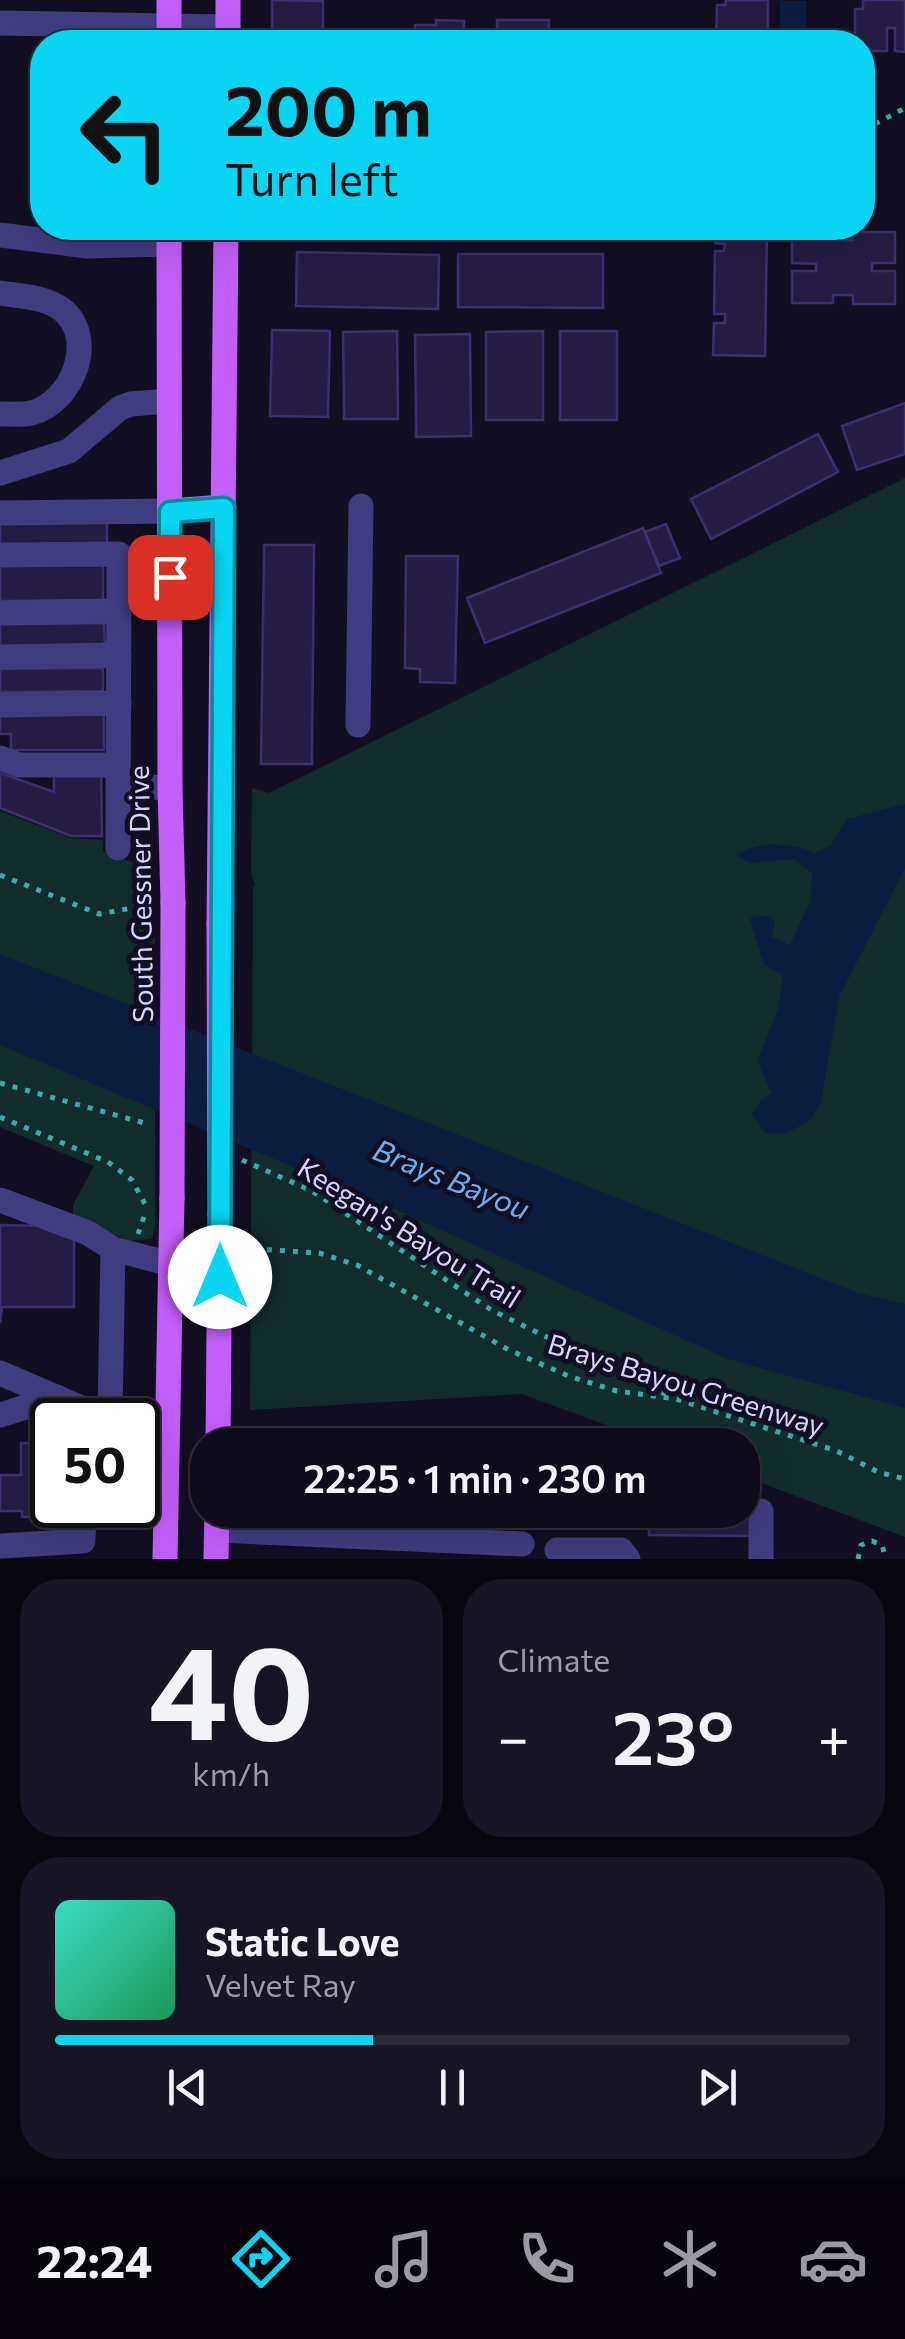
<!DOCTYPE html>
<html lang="en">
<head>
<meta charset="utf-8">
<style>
  :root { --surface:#0e0b1a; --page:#171423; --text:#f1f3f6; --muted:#9b9ba2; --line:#2e2b39; --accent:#09d4f2 }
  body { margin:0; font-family:Commissioner,sans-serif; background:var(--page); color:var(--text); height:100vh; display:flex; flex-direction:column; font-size:38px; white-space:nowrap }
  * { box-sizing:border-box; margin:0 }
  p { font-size:32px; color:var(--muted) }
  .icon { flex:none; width:55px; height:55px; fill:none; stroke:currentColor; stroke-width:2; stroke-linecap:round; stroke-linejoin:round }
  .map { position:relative; height:1559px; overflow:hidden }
  .sheet { display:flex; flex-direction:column; gap:20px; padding:20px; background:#08060e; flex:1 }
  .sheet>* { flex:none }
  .top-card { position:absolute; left:30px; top:30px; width:845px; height:210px; border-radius:40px; box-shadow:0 10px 40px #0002,0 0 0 2px var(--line); background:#09d4f2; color:#111; overflow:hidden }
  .speed { position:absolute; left:30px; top:1398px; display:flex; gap:20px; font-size:50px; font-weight:700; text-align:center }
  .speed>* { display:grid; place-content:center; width:130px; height:130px; border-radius:50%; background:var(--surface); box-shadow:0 10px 40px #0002,0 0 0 2px var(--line); line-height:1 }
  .speed .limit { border:5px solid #111; border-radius:15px; background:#fff; color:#111 }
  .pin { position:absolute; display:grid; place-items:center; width:85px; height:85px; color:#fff; margin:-42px; border-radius:20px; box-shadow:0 5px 15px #0006 }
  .me { position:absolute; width:110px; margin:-55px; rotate:0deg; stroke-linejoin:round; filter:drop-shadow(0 0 8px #0008) }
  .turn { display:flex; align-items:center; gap:35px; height:210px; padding:0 30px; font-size:45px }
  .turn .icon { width:130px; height:130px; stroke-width:2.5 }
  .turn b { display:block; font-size:70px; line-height:85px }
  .big { font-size:75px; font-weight:600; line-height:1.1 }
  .sheet .tile { flex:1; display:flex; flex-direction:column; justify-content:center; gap:15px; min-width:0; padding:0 35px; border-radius:40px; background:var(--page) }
  .sheet .dial { align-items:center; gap:0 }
  .dial b { font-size:130px; line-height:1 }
  .song { display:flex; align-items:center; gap:30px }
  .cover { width:120px; height:120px; border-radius:15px; background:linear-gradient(135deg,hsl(170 70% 55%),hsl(150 70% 35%)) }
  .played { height:10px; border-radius:5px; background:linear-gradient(90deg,var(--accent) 40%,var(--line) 40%) }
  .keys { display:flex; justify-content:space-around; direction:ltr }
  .heat { display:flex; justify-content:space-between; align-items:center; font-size:55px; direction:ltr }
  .sheet .tiles { flex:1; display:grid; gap:20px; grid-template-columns:1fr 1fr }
  .tile:last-child { grid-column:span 2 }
  .trip { position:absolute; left:190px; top:1428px; width:570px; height:100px; border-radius:40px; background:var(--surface); box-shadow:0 10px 40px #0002,0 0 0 2px var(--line); font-weight:600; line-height:100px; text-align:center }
  .tab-bar { display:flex; height:160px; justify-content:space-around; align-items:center; background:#06040a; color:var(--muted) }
  .tab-bar .icon { width:70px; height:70px }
  .tab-bar .selected { color:var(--accent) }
  .tab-bar b { font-size:45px; color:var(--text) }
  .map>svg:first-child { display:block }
  .green { fill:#122c2c }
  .water { fill:#0c1d3f }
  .building { fill:#251c43; stroke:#3d2e6e; stroke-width:2.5 }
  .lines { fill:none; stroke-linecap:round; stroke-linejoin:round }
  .path { stroke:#33b0ac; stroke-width:5; stroke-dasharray:5 8; stroke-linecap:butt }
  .minor { stroke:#403c80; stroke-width:25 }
  .major { stroke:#c35ef9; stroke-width:25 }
  .major-bridge { stroke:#c35ef9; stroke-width:25 }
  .route-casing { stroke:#068a9d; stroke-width:25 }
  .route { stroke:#09d4f2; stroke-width:18 }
  .labels { text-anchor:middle; stroke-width:10; stroke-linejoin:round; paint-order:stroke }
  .street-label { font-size:28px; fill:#d8d2fd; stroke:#130f23 }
  .water-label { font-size:30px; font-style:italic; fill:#64b0f9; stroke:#130f23 }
</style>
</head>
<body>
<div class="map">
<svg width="905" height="1559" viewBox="0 0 905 1559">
  <rect width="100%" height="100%" fill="#130f23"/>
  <path class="green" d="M905,478V1537L743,1476L742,1445H660L522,1394L250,1410L253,886L256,887L251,873L252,788L269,793Z
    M0,811L71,838L103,840V851L155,871V1229L151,1239L129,1241L73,1216V1205L94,1166L0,1127Z"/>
  <path class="water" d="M780,1H806L807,41L780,42Z
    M905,804V868L839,997L821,1102L812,1118L795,1129L782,1134L765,1133L752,1114L761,1100L772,1093L757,1061L778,1009L783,975L764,964L750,919L755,915L771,917L775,922L771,937L790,945L811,900L812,873L794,859L751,863L737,855C758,840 793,843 815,853L831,845L847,819Z
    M0,954L858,1293L905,1304V1408L728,1359L397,1210L0,1045Z"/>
  <path class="building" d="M272,0L323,1V42H272Z
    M726,0H768V39L716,38L717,5H725Z
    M863,0H905V52L895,51V28H887V51H862V42H855V9H863Z
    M436,20L464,21V42H414L415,25H436Z
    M497,20H549L548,42H497Z
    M862,69H875V120H862Z
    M862,145H870V168H876V196H862Z
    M715,228H767L765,356L713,355L714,323H725V314H714L715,251H724L725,244L715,243Z
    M792,232H833V240H853V232H895V263H872V271H895V304H853V295H833V303H792V271H816V264L792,263Z
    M297,252L439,255L438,309L296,306Z
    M458,254H603V308L458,307Z
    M272,330L330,331L328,417L270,416Z
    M397,331L398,419H344L343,332Z
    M543,331V420H486V332Z
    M560,331H617V420H560Z
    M470,334L471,436L416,437L415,335Z
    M905,403V454L857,470L842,426Z
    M818,434L838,472L711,539L691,499Z
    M107,521V545L0,546V522Z
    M666,524L680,558L659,566L645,532Z
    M643,528L661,573L485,643L467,598Z
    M264,545H314L312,764H261Z
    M406,556H458L455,683L420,682V669L405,668Z
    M103,565V600L0,601V566Z
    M104,623L105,647L0,648V624Z
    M103,668V691L0,692V669Z
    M104,714V750H11V734H0V715Z
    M101,771L102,836H71L0,808V773L54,792V772Z
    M0,1225L48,1226L74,1237V1307H2L0,1323Z
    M303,1429L508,1432V1445H303Z
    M21,1443H52V1505H70V1517H22V1511H0V1475H21Z
    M742,1489H753L752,1536L649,1535V1510H742Z"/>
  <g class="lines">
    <path class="path" d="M862,123L875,124L905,108
      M0,875L99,914L148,905
      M0,1083L148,1124
      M0,1117L108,1162L132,1180L146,1206
      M242,1160L312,1191L493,1311L669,1396
      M138,1234L146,1211
      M241,1248L319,1253L357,1265L509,1350L571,1377L617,1391L676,1399L837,1451L878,1472L905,1479
      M858,1559L861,1545L872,1541L882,1545L886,1559"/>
    <path class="minor" d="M0,23L228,27
      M0,235L87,246L169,244
      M0,293C20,296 43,297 60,308C99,336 73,403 31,413C22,415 10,414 0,414
      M0,473L69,451L120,408L131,404L169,401
      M0,513L170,511
      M0,555L119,554L118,848
      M0,613L119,611
      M0,657L119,655
      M0,705L119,703
      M358,725L361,506
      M0,758L19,765H118
      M118,786L170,788
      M0,1200L88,1233L113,1249L171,1264
      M0,1373L86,1410
      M93,1411L140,1416L168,1414
      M110,1413L113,1249
      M0,1415L57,1397
      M761,1511V1559
      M217,1530L522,1544
      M0,1546L83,1541L84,1505
      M557,1550H621L628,1559"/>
    <path class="major" d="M169,0V42
      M228,42V0
      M169,228L170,788L173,903
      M170,511L224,507
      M219,924L226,228
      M218,1445L220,1214
      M165,1559L172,1198
      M216,1559L217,1510"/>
    <path class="major-bridge" d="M219,924L220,1214
      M172,1198L173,903"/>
  </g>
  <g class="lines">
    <defs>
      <path id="route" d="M170,577V512L224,508L220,1277"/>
    </defs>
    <use href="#route" class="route-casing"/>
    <use href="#route" class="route"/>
  </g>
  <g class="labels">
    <g class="street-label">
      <text transform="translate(141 894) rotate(-91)" y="10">South Gessner Drive</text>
      <text transform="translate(409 1233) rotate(32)" y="10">Keegan's Bayou Trail</text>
      <text transform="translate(686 1385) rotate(17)" y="10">Brays Bayou Greenway</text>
    </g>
    <g class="water-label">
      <text transform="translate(451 1180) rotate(22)" y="10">Brays Bayou</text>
    </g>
  </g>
</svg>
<div class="speed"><div class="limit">50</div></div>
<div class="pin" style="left:170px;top:577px;background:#d93025"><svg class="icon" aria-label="arrive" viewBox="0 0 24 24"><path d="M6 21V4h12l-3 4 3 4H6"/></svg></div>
<svg class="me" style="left:220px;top:1277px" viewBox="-20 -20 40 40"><circle r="19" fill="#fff"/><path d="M0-13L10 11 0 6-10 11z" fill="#09d4f2"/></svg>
<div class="trip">22:25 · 1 min · 230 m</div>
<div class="top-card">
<div class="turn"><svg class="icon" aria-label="left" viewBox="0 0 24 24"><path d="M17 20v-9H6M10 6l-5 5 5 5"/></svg><div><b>200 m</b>Turn left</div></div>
</div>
</div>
<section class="sheet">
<div class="tiles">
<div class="tile dial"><b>40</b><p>km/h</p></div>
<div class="tile"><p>Climate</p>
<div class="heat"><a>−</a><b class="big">23°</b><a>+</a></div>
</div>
<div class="tile">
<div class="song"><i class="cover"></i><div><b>Static Love</b><p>Velvet Ray</p></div></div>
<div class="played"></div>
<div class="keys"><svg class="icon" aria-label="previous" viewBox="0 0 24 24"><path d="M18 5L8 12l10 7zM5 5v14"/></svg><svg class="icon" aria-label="pause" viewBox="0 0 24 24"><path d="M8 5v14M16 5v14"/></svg><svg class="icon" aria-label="next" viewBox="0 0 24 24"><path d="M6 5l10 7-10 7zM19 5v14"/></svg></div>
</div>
</div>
</section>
<nav class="tab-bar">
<b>22:24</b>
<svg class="icon selected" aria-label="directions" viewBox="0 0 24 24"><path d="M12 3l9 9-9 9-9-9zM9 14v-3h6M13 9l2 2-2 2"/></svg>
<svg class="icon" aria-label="music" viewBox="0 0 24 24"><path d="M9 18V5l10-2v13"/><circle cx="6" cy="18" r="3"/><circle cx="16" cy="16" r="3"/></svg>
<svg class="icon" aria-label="phone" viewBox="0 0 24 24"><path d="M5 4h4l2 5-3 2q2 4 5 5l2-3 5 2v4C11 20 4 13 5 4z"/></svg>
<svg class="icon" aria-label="climate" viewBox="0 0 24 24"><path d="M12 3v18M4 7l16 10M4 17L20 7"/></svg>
<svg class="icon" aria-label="car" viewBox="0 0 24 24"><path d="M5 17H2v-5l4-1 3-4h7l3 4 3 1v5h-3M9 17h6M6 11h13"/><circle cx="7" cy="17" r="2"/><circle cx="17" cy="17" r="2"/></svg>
</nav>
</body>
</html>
